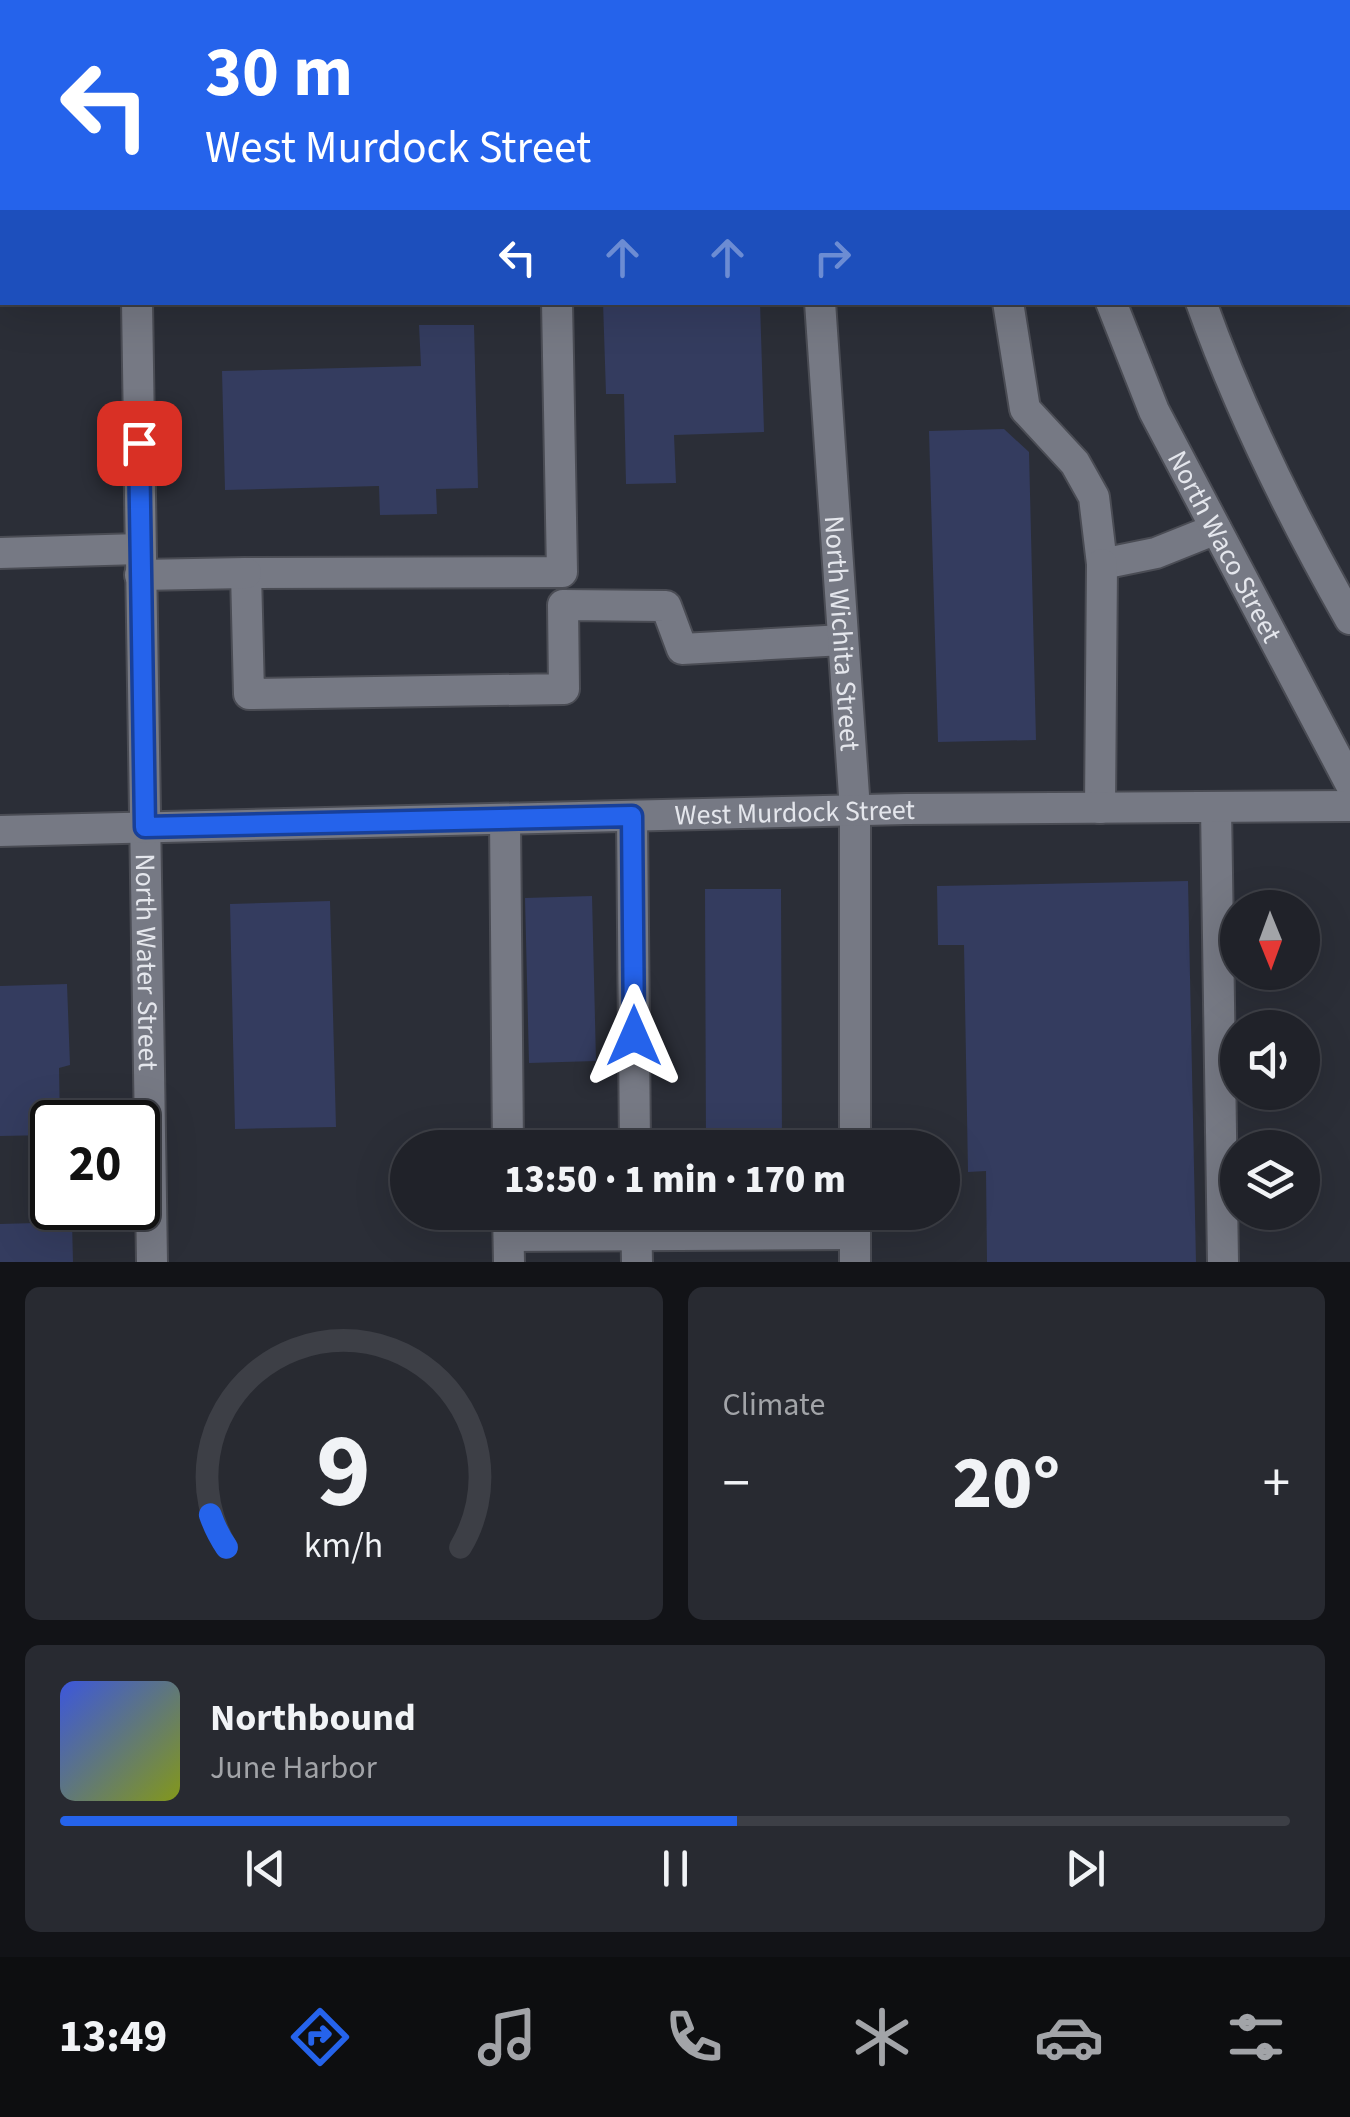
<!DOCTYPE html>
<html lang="en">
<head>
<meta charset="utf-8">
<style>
  :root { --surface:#202229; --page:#282a31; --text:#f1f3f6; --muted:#a2a4a8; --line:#3d3f46; --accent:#2563eb }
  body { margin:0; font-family:"Source Sans 3",sans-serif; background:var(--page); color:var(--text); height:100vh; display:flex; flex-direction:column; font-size:38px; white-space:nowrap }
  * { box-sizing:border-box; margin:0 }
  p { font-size:32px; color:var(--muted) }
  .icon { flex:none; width:55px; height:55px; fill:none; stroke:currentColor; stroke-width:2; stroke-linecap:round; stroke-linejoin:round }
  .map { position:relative; height:1262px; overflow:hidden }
  .details { display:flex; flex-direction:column; gap:25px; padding:25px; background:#121317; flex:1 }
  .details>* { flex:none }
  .hud { position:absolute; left:0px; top:0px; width:1350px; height:305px; box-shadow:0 10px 40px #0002,0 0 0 2px var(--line); background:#2563eb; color:#fff; overflow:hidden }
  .needle { width:65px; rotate:179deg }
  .fabs { position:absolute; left:1220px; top:890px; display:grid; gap:20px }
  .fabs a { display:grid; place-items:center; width:100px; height:100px; border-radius:50%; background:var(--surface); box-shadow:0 10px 40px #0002,0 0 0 2px var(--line); font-size:50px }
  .speed { position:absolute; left:30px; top:1100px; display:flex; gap:20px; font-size:50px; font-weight:700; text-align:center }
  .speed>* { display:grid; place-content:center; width:130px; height:130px; border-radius:50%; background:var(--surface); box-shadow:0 10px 40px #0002,0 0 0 2px var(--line); line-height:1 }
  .speed .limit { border:5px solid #111; border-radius:15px; background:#fff; color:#111 }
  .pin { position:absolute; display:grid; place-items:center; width:85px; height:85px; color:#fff; margin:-42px; border-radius:20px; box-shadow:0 5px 15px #0006 }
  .me { position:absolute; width:110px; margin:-55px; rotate:0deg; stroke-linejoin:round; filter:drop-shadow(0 0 8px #0008) }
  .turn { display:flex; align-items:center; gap:35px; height:210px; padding:0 40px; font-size:45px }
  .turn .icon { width:130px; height:130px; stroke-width:2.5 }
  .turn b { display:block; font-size:70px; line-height:85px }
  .lanes { display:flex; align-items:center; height:95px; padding:0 40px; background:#0003; justify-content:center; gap:50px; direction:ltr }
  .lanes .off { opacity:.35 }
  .big { font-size:75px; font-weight:800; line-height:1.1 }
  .details .tile { flex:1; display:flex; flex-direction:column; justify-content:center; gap:15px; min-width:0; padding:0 35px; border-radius:15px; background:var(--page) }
  .details .dial { align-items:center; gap:0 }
  .dial svg { height:260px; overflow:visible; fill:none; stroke:var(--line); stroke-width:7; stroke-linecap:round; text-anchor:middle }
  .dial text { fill:var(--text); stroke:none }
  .song { display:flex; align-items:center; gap:30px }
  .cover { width:120px; height:120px; border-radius:15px; background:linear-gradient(135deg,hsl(230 70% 55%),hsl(70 70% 35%)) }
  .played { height:10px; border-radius:5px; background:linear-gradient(90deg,var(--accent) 55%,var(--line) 55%) }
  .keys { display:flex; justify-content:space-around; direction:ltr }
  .heat { display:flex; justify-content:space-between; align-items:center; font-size:55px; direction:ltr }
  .details .tiles { flex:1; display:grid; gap:25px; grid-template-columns:1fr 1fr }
  .tile:last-child { grid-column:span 2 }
  .trip { position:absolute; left:390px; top:1130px; width:570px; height:100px; border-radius:50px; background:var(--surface); box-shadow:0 10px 40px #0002,0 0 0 2px var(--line); font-weight:800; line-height:100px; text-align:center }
  .tab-bar { display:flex; height:160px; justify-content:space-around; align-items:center; background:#0d0e10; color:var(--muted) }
  .tab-bar .icon { width:70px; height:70px }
  .tab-bar .selected { color:var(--accent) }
  .tab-bar b { font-size:45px; color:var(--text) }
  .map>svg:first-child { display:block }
  .building { fill:#343c5f }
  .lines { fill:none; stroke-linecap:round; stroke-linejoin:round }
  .minor-casing { stroke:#4a4c54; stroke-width:34 }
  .minor { stroke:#767984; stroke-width:30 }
  .route-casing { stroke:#184099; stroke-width:25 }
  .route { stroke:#2563eb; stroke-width:18 }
  .labels { text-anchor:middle; stroke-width:10; stroke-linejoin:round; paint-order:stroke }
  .street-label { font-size:28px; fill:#e4e6ec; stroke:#15161a }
</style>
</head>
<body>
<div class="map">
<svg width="1350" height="1262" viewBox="0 0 1350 1262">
  <rect width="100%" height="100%" fill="#2b2e37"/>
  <path class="building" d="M603,302H760L764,432L674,435L676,483L626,484L624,394H606Z
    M419,325H474L478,488L436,489L437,514L380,515L379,486L225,490L222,371L421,366Z
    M1004,429L1029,452L1036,740L938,742L929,431Z
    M1188,881L1196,1262H987L986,1171L968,1172L964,945H938L937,886Z
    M705,889H781L782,1148H706Z
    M592,896L596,1061L529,1063L525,898Z
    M330,901L336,1127L235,1129L230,904Z
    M67,984L70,1065L59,1068L60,1122H52V1135L0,1136V986Z
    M72,1222L73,1262H0V1224Z"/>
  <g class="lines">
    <defs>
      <g id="minor">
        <path d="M134,0V2"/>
        <path d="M718,0V2"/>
        <path d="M799,0V2"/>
        <path d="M1023,0L1024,2"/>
        <path d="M1108,0L1109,2"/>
        <path id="s1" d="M137,302L152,1262"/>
        <path d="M557,302L562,572L246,573L249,694L564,689L563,605L666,606L682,649L843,640"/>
        <path id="s2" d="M820,302L855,810V1148"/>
        <path d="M1008,302L1025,409L1075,463L1094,497L1102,564L1156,553L1216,529"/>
        <path id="s3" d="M1111,302L1154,411L1350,783"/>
        <path d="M1201,302C1241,414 1292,517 1350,619"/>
        <path d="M0,553L140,549"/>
        <path d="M140,575L246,573"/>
        <path d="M1216,807L1223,1262"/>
        <path d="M1100,808L1102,564"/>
        <path d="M632,816L635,1148"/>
        <path d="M505,819L508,1148"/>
        <path id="s4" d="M0,831L906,809L1350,806"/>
        <path d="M508,1212L509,1262"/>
        <path d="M636,1212L637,1262"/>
        <path d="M509,1236L855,1234"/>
        <path d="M855,1262V1212"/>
      </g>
    </defs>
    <use href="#minor" class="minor-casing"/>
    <use href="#minor" class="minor"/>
  </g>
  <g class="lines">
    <defs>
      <path id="route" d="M139,443L145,827L632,816L634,1036"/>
    </defs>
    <use href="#route" class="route-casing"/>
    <use href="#route" class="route"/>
  </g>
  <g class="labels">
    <g class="street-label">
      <text dy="10" stroke="none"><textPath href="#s3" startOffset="270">North Waco Street</textPath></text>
      <text dy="10" stroke="none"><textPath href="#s2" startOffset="332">North Wichita Street</textPath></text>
      <text dy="10" stroke="none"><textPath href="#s4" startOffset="795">West Murdock Street</textPath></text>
      <text dy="10" stroke="none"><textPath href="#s1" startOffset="660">North Water Street</textPath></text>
    </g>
  </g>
</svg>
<div class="fabs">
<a><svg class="needle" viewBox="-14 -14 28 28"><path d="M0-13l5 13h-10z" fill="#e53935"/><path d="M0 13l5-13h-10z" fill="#a2a4a8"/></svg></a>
<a><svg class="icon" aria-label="sound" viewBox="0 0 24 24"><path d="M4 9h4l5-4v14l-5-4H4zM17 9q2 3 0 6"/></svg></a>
<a><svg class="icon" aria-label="layers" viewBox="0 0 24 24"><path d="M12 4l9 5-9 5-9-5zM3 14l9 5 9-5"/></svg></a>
</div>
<div class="speed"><div class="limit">20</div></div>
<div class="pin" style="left:139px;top:443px;background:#d93025"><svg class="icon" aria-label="arrive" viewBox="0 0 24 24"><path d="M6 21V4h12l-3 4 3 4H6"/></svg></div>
<svg class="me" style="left:634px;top:1036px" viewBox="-20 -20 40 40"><path d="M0-17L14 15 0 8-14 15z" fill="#2563eb" stroke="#fff" stroke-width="4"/></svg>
<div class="trip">13:50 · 1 min · 170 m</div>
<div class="hud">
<div class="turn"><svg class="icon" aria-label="left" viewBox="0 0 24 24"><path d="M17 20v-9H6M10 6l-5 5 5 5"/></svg><div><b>30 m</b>West Murdock Street</div></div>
<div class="lanes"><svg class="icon" aria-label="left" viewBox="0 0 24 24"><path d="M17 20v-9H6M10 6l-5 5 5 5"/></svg><svg class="icon off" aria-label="ahead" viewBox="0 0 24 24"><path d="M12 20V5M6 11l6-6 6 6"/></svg><svg class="icon off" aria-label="ahead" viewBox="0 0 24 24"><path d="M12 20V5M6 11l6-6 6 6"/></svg><svg class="icon off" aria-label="right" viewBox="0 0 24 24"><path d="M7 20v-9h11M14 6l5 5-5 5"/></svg></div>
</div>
</div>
<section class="details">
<div class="tiles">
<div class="tile dial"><svg viewBox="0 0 100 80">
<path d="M14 69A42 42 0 1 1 86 69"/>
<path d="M14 69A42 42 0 0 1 9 59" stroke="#2563eb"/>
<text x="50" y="56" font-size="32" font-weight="700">9</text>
<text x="50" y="72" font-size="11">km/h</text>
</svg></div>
<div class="tile"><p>Climate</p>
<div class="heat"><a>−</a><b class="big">20°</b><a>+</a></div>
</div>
<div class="tile">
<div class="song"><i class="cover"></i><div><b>Northbound</b><p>June Harbor</p></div></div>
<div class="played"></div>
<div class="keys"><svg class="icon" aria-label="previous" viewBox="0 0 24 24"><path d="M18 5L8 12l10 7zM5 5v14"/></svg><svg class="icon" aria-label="pause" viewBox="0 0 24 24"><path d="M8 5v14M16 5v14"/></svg><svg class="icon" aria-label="next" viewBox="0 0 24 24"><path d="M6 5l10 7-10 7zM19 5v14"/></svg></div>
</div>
</div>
</section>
<nav class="tab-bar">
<b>13:49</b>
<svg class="icon selected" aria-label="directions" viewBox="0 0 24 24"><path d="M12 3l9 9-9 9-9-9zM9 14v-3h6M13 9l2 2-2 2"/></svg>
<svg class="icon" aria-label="music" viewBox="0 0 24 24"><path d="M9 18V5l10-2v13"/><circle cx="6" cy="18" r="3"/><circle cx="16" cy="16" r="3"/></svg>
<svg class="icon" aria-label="phone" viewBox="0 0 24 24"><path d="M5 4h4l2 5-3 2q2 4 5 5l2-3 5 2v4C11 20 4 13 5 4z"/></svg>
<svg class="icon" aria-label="climate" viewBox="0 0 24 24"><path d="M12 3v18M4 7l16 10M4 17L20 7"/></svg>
<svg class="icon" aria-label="car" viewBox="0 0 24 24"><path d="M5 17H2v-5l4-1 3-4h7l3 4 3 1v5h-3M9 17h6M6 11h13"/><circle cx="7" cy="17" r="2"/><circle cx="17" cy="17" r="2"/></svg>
<svg class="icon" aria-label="filters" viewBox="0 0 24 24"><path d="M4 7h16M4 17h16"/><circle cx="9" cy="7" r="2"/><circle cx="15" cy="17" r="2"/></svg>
</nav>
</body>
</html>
